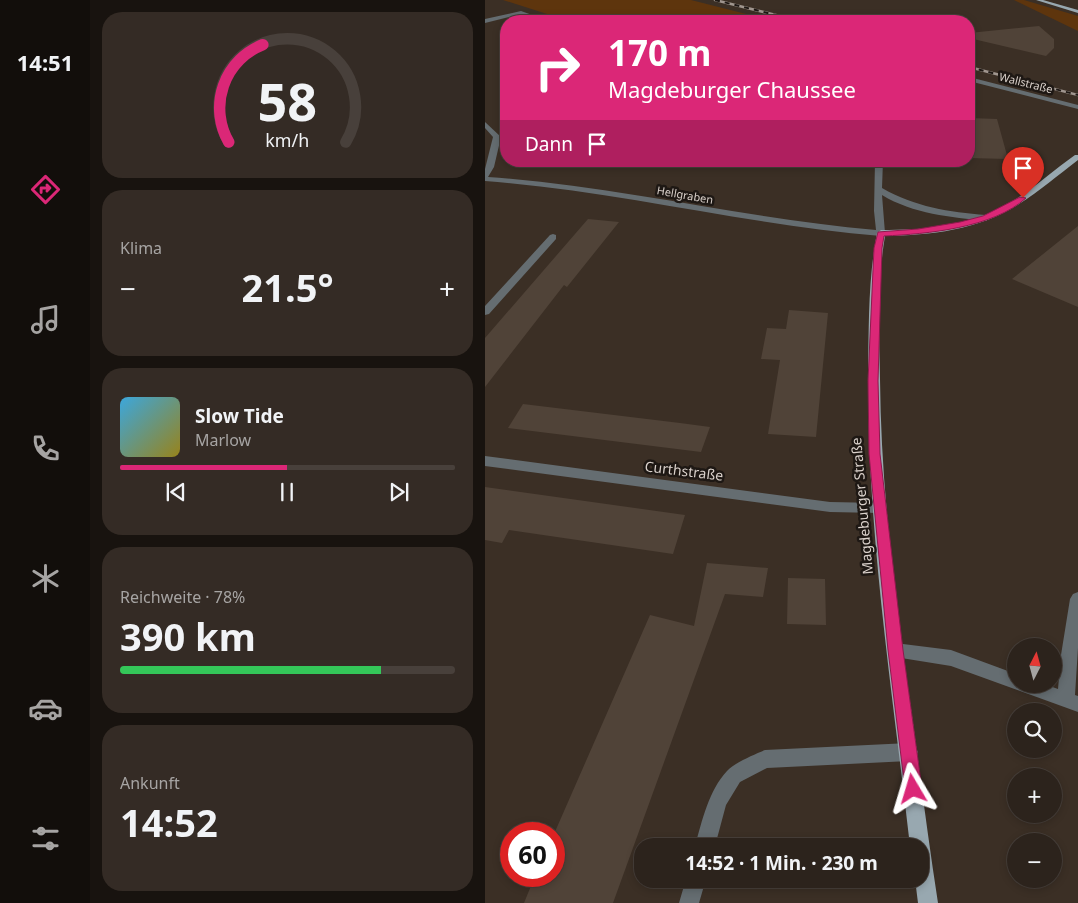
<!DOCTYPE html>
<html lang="de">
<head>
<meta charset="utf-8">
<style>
  :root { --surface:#2c231c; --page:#342b25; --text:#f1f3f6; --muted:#a6a4a3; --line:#48403b; --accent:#db2777 }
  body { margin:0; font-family:"Noto Sans",sans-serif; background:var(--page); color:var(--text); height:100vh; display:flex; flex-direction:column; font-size:19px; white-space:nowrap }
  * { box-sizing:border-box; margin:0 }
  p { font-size:16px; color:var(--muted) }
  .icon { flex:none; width:28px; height:28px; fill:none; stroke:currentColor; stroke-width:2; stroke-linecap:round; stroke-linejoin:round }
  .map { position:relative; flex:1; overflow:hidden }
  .panel { display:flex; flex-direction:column; gap:12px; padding:12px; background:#18130f; width:395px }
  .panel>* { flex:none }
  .top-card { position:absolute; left:15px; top:15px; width:475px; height:152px; border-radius:20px; box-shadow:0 2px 8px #0003,0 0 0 1px var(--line); background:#db2777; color:#fff; overflow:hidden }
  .needle { width:32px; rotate:6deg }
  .tools { position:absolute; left:522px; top:638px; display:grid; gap:10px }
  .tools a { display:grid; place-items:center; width:55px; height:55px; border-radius:50%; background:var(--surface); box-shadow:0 2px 8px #0003,0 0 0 1px var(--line); font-size:25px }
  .speed { position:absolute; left:15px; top:822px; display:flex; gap:10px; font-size:25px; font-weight:700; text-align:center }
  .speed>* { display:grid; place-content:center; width:65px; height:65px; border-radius:50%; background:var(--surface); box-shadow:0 2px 8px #0003,0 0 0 1px var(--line); line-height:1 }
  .speed .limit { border:8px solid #d22; background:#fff; color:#111 }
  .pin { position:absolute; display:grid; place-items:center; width:42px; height:42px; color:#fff; margin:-51px -21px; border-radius:50% 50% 50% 0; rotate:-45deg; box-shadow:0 0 5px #0007 }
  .pin .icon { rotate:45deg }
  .me { position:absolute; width:55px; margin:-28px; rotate:353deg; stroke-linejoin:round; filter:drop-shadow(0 0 4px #0008) }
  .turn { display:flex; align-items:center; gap:18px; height:105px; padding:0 25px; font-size:22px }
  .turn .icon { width:65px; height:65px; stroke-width:2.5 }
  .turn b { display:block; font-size:35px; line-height:42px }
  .then { display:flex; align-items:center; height:48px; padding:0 25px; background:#0003; gap:10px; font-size:19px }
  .big { font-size:38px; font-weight:700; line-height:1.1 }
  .panel .widget { flex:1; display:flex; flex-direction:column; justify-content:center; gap:8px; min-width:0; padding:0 18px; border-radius:20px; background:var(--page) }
  .panel .dial { align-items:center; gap:0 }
  .dial svg { height:130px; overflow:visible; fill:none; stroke:var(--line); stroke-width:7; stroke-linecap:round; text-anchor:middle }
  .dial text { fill:var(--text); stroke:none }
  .song { display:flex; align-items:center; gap:15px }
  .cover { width:60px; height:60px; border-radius:8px; background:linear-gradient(135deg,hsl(200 70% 55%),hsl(50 70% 35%)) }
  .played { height:5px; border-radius:2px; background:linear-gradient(90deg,var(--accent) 50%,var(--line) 50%) }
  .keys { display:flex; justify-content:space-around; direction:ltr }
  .heat { display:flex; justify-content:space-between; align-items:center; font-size:28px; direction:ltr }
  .charge { height:8px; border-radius:4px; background:linear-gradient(90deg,#34c759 78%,var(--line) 0) }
  .trip { position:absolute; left:149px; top:838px; width:295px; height:50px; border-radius:20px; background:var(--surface); box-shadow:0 2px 8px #0003,0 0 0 1px var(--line); font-weight:700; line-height:50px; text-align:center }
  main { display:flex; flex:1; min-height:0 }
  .menu { display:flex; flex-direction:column; width:90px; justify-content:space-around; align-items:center; background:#120e0b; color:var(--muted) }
  .menu .icon { width:35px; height:35px }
  .menu .current { color:var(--accent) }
  .menu b { font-size:22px; color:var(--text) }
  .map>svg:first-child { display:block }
  .green { fill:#5e350d }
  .building { fill:#504338 }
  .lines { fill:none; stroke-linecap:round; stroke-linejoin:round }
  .minor { fill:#656d71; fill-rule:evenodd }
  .major { fill:#98a8b0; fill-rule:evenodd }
  .rail-casing { stroke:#a0968f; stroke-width:2.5 }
  .rail { stroke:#1e1814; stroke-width:2; stroke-dasharray:5; stroke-linecap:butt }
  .route { fill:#db2777; stroke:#8e194d }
  .labels { text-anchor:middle; stroke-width:5; stroke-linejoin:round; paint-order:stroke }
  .far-street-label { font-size:11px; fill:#dad1cb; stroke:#1e1814 }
  .street-label { font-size:14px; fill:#dad1cb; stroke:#1e1814 }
</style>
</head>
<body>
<main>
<nav class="menu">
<b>14:51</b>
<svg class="icon current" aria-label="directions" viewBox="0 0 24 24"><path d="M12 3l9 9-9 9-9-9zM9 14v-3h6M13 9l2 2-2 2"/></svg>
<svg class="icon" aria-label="music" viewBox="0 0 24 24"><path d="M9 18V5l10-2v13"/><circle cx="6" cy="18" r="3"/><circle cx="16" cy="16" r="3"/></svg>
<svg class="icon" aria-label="phone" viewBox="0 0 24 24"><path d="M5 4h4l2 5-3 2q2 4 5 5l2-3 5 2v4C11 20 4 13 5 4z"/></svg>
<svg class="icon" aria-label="climate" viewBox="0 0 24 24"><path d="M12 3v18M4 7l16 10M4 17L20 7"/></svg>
<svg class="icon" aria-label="car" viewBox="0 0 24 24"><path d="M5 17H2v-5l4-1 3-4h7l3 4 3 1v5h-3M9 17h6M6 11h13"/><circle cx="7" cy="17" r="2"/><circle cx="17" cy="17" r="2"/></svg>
<svg class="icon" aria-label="filters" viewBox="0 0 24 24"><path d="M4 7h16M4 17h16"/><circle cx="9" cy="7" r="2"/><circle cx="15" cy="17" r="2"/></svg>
</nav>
<section class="panel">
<div class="widget dial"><svg viewBox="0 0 100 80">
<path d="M14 69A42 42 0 1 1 86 69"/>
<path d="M14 69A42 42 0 0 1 35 9" stroke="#db2777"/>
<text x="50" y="56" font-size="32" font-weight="700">58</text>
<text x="50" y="72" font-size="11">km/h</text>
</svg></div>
<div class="widget"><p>Klima</p>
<div class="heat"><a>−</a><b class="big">21.5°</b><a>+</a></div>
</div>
<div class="widget">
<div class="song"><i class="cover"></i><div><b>Slow Tide</b><p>Marlow</p></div></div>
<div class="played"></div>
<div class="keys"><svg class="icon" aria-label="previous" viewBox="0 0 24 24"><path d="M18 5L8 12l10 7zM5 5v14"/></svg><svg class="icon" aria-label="pause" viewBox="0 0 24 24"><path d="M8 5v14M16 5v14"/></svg><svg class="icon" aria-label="next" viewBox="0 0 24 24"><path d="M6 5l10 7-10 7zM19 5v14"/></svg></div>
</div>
<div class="widget"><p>Reichweite · 78%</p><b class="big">390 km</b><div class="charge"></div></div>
<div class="widget"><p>Ankunft</p><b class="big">14:52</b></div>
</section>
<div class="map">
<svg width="593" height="903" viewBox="0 0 593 903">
  <rect width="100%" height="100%" fill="#3b2f25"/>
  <path class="green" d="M18,0H206L273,17L252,21H84Z
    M529,0H539L593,16V31Z"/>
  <path class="building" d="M554,26L569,39V48L561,56L484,38V33Z
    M484,118L512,119L523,159L484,158Z
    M103,219L134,222L82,287L79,285L0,387V338Z
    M593,226V307L527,279Z
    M304,310L343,313L331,437L283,434L295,360L276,359L282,328L301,329Z
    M38,404L195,423L225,427L216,452L23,428Z
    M0,487L200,515L188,554L24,530L17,543L0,540Z
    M222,563L283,568L278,597L240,594L128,903H39L50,876H69V834L165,615L209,626Z
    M303,578L340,579L341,625L302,624Z"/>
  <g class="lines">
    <path class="minor" d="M36,11L64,21H57L36,14L0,23V19Z
      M270,17L285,21H254Z
      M484,77L593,105V109L484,81Z
      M0,122L16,137L9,167L3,177C134,186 261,219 391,230L389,211L390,161H398L397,188C430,207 464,212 501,215L505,218L501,221C466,217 428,214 397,195L400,233L396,236C263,225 133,191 0,181V169L8,137L0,128Z
      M68,234L71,235V239L4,314L0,315V306L65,235Z
      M0,456L345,502L394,503L399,504L401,508L399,512L394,513L345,512L0,466Z
      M593,592V648L590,695L593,696V712L466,666L410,657L404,655L402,650L404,645L410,643L466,650L531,674V684H559L573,689L576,655L585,599L588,594Z
      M424,743L430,746L433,752L430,758L424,761L282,768L255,782L241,805L230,846H210C217,821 224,790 242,771C249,763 270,754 280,750Z
      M201,879H221L214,903H194Z"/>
    <path class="major" d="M551,0H558L593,10V13Z
      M590,155H593V160C573,175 555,191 534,204C494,230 446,235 400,236C392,283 394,331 395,379C396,489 410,599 426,709C435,774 443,838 453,903H433L430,879H435V846H425C407,688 382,531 383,372C384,326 383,279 392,233L396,230C438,230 481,227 519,206C544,193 566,172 590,155Z"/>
    <defs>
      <path id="rail" d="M230,0L315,21
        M484,67L593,95"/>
    </defs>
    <use href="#rail" class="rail-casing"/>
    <use href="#rail" class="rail"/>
  </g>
  <path class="route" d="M535,197L541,198C508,228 442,234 399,236L397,248L393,381L395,454L418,650L437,789L434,795L428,798L422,795L420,789L403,650L384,454L383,381L389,248L393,232L433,229L475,222L498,216Z"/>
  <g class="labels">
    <g class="far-street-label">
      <text transform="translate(541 83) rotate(14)" y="4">Wallstraße</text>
      <text transform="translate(200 195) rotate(10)" y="4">Hellgraben</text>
    </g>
    <g class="street-label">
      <text transform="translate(199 471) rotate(7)" y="5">Curthstraße</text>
      <text transform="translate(377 506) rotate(-95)" y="5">Magdeburger Straße</text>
    </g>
  </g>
</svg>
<div class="tools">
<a><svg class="needle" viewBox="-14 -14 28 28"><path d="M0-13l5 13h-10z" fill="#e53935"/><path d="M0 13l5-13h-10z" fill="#a6a4a3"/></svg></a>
<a><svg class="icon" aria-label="search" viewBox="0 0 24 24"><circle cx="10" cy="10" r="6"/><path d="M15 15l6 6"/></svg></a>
<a>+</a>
<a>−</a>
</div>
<div class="speed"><div class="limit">60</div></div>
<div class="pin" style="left:538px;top:198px;background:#d93025"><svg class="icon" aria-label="arrive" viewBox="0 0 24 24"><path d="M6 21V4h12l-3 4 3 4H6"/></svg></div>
<svg class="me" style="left:428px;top:789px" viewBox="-20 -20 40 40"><path d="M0-17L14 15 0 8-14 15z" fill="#db2777" stroke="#fff" stroke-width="4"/></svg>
<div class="trip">14:52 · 1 Min. · 230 m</div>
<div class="top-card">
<div class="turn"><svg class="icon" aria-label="right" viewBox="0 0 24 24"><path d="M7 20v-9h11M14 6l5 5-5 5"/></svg><div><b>170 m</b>Magdeburger Chaussee</div></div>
<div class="then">Dann<svg class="icon" aria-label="arrive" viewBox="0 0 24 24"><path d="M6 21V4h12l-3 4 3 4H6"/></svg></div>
</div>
</div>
</main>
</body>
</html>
